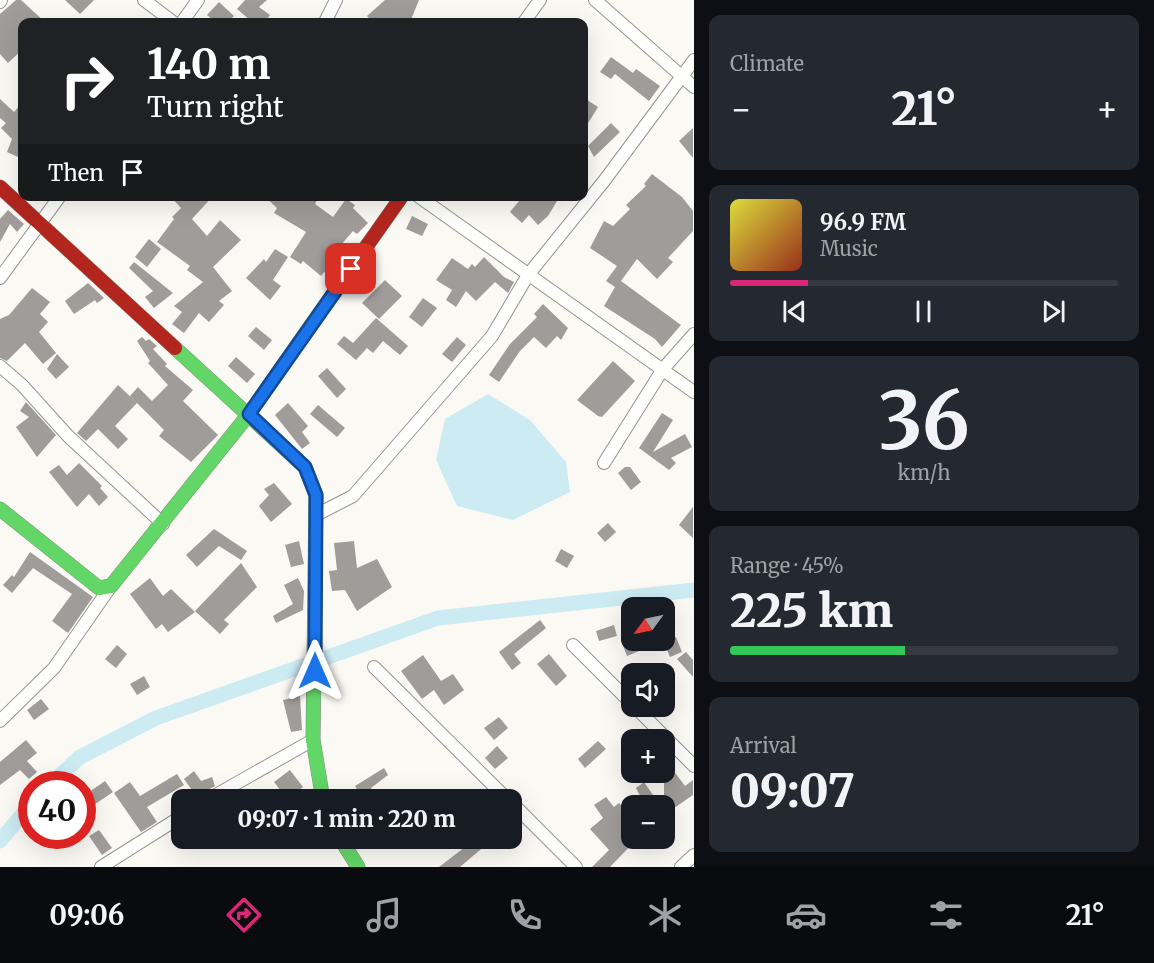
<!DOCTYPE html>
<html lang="en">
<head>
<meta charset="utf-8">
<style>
  :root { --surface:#171b24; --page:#242831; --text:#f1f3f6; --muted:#9ea1a6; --line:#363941; --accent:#db2777 }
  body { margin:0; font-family:Merriweather,serif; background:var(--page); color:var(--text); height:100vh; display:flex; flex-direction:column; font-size:22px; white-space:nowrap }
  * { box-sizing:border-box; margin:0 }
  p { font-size:20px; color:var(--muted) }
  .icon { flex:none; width:33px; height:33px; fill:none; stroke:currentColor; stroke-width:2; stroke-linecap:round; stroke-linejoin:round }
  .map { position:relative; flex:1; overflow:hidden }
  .sheet { display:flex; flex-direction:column; gap:15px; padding:15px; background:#0d0f14; width:460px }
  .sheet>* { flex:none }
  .hud { position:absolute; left:18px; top:18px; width:570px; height:183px; border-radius:12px; box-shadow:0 6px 24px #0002; background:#202124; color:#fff; overflow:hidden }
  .needle { width:39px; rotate:237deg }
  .fabs { position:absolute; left:621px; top:597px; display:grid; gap:12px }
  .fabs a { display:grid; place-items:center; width:54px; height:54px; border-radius:12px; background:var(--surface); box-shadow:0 6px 24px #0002; font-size:30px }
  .speed { position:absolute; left:18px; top:771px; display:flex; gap:12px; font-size:30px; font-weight:700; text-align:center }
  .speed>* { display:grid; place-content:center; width:78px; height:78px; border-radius:50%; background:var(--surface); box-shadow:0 6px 24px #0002; line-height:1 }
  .speed .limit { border:9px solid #d22; background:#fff; color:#111 }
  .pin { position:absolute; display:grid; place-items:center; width:51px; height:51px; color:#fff; margin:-26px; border-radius:12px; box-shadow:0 3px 9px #0006 }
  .me { position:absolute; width:66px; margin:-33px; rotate:0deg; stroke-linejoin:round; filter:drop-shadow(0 0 4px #0008) }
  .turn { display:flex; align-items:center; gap:21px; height:126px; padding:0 30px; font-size:27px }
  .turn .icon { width:78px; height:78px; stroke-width:2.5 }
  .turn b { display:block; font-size:42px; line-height:51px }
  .then { display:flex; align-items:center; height:57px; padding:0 30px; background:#0003; gap:12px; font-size:22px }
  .big { font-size:45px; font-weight:800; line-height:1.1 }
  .sheet .widget { flex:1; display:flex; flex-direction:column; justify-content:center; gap:9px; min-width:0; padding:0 21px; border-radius:12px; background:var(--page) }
  .sheet .dial { align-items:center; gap:0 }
  .dial b { font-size:78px; line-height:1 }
  .song { display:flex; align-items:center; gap:18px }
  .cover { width:72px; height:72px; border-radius:9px; background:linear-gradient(135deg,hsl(60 70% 55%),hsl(10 70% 35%)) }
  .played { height:6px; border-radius:3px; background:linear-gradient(90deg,var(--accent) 20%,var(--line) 20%) }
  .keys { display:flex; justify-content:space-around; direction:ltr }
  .heat { display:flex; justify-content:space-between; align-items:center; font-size:33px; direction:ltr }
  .charge { height:9px; border-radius:4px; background:linear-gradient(90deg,#34c759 45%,var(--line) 0) }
  .trip { position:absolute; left:171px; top:789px; width:351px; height:60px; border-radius:12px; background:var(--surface); box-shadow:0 6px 24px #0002; font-weight:800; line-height:60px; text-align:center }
  .dock { display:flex; height:96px; justify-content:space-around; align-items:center; background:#090b0e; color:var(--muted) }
  .dock .icon { width:42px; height:42px }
  .dock .current { color:var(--accent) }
  .dock b { font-size:27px; color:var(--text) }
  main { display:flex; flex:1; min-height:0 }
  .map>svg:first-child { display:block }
  .water { fill:#ccebf3 }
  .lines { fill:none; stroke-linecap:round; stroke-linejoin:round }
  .canal { stroke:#ccebf3; stroke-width:15 }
  .building { fill:#9f9c99 }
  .street-casing { stroke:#959492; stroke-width:14 }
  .fast-casing { stroke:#8b8a88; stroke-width:15 }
  .jam-casing { stroke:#8b8a88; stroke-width:15 }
  .street { stroke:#fefefd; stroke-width:12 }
  .fast { stroke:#63d668; stroke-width:14 }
  .jam { stroke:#b3261e; stroke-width:14 }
  .route-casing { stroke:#114b97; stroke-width:15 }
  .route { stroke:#1a73e8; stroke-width:10 }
</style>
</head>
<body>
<main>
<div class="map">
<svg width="694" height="867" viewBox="0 0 694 867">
  <rect width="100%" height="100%" fill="#fbf9f4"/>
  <path class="water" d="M488,394L530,420L566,462L570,492L513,520L457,506L436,460L445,419Z"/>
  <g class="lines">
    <path class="canal" d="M51,784L80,757L156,718L438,618L694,590
      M0,841L32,803"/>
  </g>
  <path class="building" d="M16,0H21L45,22H22V50L8,63L0,54V14Z
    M65,0H94L80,14Z
    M245,0H267L259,7L270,15L265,22L250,20L237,9Z
    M385,0H419L410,22H373L367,16Z
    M219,2L234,16L228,22H215L207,15Z
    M611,57L633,73L636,69L660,86L649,101L615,74L611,79L600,72Z
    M584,98L598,107L584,130Z
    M0,99L14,112L22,103V149L18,157L7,152L12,139L1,128L6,123L0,118Z
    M611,123L620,132L594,157L588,146Z
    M693,128V158L679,141Z
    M652,174L682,197L693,211V231L668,258L673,262L657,279L637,259L621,281L681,325L662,347L655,339L604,306L615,287L606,281L617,266L590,248L604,221L613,226L630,209L626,205L646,186L644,184Z
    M170,196H213L192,219L207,236L220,220L241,240L213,267L232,291L219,301L224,305L209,322L199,313L184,333L172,324L182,312L174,306L203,282L187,270L190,266L157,242L174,219L172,217L181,208Z
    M264,196H319L315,204L333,217L346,199L355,205L353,208L368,223L357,234L353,231L334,253L338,256L321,276L303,261L301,264L290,257L306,232L274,213L277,208Z
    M523,196H560L548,216L538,225L529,215L522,223L510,212Z
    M8,210L24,224L17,232L10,224L0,242V219Z
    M412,216L428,224L422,236L406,229Z
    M149,239L161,249L147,267L135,257Z
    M275,249L288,257L273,280L281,286L270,300L246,278L264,259L266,262Z
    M484,257L504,277L514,282L508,293L495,282L476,301L466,291L456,307L446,300L452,290L436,280L452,258L468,269L472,264L475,267Z
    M134,262L173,293L154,308L145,297L153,291L129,268Z
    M385,280L402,296L379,319L362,303Z
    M88,283L104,298L97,303L95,300L74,314L65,301Z
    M32,288L50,302L40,314L48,322L39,332L56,353L43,364L25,343L7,361L0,358V319L9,315Z
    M423,298L437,308L422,327L409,317Z
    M543,304L568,328L561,340L557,336L546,348L534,337L520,351L499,382L489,375L510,344L537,317L534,314Z
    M376,318L408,346L400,355L383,341L373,353L367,348L356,360L337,344L344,336L353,343Z
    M256,327L272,340L264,350L248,336Z
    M142,337L146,341L149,339L157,346L153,349L167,364L165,366L193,390L183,401L218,435L191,462L159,436L164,430L130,396L138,387L152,401L168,385L148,363L150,361L137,341Z
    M457,337L466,345L452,362L442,354Z
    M57,354L69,367L56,379L47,369Z
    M236,357L255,374L247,383L228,366Z
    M613,361L635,381L602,417L598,416L577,400Z
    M327,368L346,389L337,398L318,376Z
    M118,385L137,403L115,426L128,439L118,449L98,429L86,441L77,433Z
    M26,402L56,435L37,457L16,427L29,417L20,411Z
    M288,403L308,426L302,432L310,443L302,449L275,415Z
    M318,405L345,428L337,437L310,414Z
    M662,413L673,420L653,452L685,434L692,447L671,458L676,463L669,470L639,448Z
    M79,463L102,486L100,488L108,497L99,506L89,494L77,507L49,472L59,465L67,475Z
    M625,467H630L641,482L631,490L618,473Z
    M274,483L292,504L271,522L259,506L269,495L264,489Z
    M693,507V538L679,525Z
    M608,523L616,532L605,542L597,533Z
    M214,529L247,551L241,560L219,546L197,567L186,555Z
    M299,541L304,564L291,567L285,545Z
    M354,541L357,568L377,559L392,587L357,611L345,590L332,591L329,571L337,570L334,543Z
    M561,549L574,556L567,568L555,561Z
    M30,552L93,597L68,633L52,621L72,594L33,568L12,593L3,585L12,575L14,577Z
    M241,563L257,587L224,620L229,624L220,634L195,611Z
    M150,578L163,596L171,589L195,612L168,632L162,624L156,629L130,594Z
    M298,578L304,591L303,610L276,623L273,616L293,604L284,585Z
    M540,620L546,628L514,654L521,663L512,670L499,652Z
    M614,625L617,636L599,641L596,631Z
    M676,637L682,652L670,657L664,642Z
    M621,640H663V641L627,656Z
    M117,645L127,654L116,668L105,659Z
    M686,652L693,660V677L677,659Z
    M549,654L567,676L556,686L537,664Z
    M423,655L441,681L453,674L464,690L444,705L434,690L422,699L401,671Z
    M144,676L150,687L137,695L130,684Z
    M300,696L302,730L291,732L283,700Z
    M41,699L49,709L34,720L27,710Z
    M499,717L508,728L494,740L484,728Z
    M26,740L37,753L27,761L37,772L29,779L20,770L0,785V762Z
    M598,741L606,749L585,768L578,759Z
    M497,746L508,758L495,769L485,758Z
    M664,758L685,786L693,780V795L664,815Z
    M384,768L388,775L371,788L378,800H363L355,786Z
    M290,770L303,787L287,799L274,782Z
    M194,771L201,781L212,777L215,786L202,793L199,800L184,779Z
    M177,774L184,785L147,807L157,822L141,832L114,793L130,782L140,796Z
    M105,781L113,792L82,813V797Z
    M644,782L653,795L643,802L636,788Z
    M606,797L614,807L619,803L632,817L630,838H638L610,867H592L609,850L590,829L603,818L594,805Z
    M99,830L112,848L102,855L89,836Z
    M471,838H494L460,867H439L465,847L463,845Z"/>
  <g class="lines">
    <defs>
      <path id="street" d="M144,0L173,22
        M595,0L694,87
        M0,2L1,0
        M182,22L198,0
        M325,22L336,0
        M524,22L540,0
        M418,196L694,392
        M0,278L60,196
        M0,366L22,385L68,436L163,524
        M604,463L663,369L694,334
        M316,515L353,496L492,336L528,275L604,181L694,60
        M573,645L632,704
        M374,667L508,800
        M634,706L694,766
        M0,721L54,668L111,586
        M207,800L313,740
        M512,803L576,867
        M101,867L182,816
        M681,867L694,855"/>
      <path id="fast" d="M175,348L305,467L316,495L313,740L323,800
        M0,509L99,588L111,586L249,414L328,301
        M340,838L358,867"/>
      <path id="jam" d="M0,187L175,348
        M328,301L402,196"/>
    </defs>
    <use href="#street" class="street-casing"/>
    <use href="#fast" class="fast-casing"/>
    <use href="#jam" class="jam-casing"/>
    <use href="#street" class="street"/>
    <use href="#fast" class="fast"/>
    <use href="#jam" class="jam"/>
  </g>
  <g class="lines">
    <defs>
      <path id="route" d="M315,671L316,495L305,467L249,414L351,269"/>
    </defs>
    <use href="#route" class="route-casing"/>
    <use href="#route" class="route"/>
  </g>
</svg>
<div class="fabs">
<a><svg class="needle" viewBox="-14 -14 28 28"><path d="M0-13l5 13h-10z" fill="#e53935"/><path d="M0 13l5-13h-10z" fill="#9ea1a6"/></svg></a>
<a><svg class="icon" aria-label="sound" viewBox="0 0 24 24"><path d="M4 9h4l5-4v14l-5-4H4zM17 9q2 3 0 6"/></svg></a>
<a>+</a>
<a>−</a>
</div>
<div class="speed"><div class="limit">40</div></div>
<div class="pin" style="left:351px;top:269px;background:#d93025"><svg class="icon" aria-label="arrive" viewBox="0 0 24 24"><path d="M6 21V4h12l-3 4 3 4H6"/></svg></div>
<svg class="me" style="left:315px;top:671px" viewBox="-20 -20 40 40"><path d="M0-17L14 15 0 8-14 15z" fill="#1a73e8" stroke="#fff" stroke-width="4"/></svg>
<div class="trip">09:07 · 1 min · 220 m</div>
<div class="hud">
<div class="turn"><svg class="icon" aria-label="right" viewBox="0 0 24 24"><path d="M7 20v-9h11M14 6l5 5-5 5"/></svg><div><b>140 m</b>Turn right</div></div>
<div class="then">Then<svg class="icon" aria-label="arrive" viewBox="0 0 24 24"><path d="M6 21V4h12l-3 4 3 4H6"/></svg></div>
</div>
</div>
<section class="sheet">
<div class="widget"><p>Climate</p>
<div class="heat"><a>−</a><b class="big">21°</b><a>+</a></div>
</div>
<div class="widget">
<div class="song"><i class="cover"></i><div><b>96.9 FM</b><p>Music</p></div></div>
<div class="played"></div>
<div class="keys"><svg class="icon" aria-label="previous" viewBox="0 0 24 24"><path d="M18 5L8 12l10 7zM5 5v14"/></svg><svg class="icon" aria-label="pause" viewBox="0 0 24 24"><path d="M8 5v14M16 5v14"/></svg><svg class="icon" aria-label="next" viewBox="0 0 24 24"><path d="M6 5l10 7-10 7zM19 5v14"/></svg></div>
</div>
<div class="widget dial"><b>36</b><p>km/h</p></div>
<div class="widget"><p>Range · 45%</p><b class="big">225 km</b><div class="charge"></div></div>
<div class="widget"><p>Arrival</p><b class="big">09:07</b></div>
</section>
</main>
<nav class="dock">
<b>09:06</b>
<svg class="icon current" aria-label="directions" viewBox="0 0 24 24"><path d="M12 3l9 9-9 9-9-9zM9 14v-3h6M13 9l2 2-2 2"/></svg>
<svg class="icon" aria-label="music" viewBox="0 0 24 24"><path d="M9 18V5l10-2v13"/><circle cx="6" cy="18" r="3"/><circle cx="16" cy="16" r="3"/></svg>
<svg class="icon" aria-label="phone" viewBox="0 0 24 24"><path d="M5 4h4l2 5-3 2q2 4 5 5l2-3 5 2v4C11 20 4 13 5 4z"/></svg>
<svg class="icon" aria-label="climate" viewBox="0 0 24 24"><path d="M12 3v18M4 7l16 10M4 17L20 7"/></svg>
<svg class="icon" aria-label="car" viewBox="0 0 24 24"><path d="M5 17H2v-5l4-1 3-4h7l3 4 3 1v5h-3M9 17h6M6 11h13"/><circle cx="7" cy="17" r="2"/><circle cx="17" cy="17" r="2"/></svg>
<svg class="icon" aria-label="filters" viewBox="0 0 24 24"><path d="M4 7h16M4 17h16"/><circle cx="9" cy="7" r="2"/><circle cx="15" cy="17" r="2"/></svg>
<b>21°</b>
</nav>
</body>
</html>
